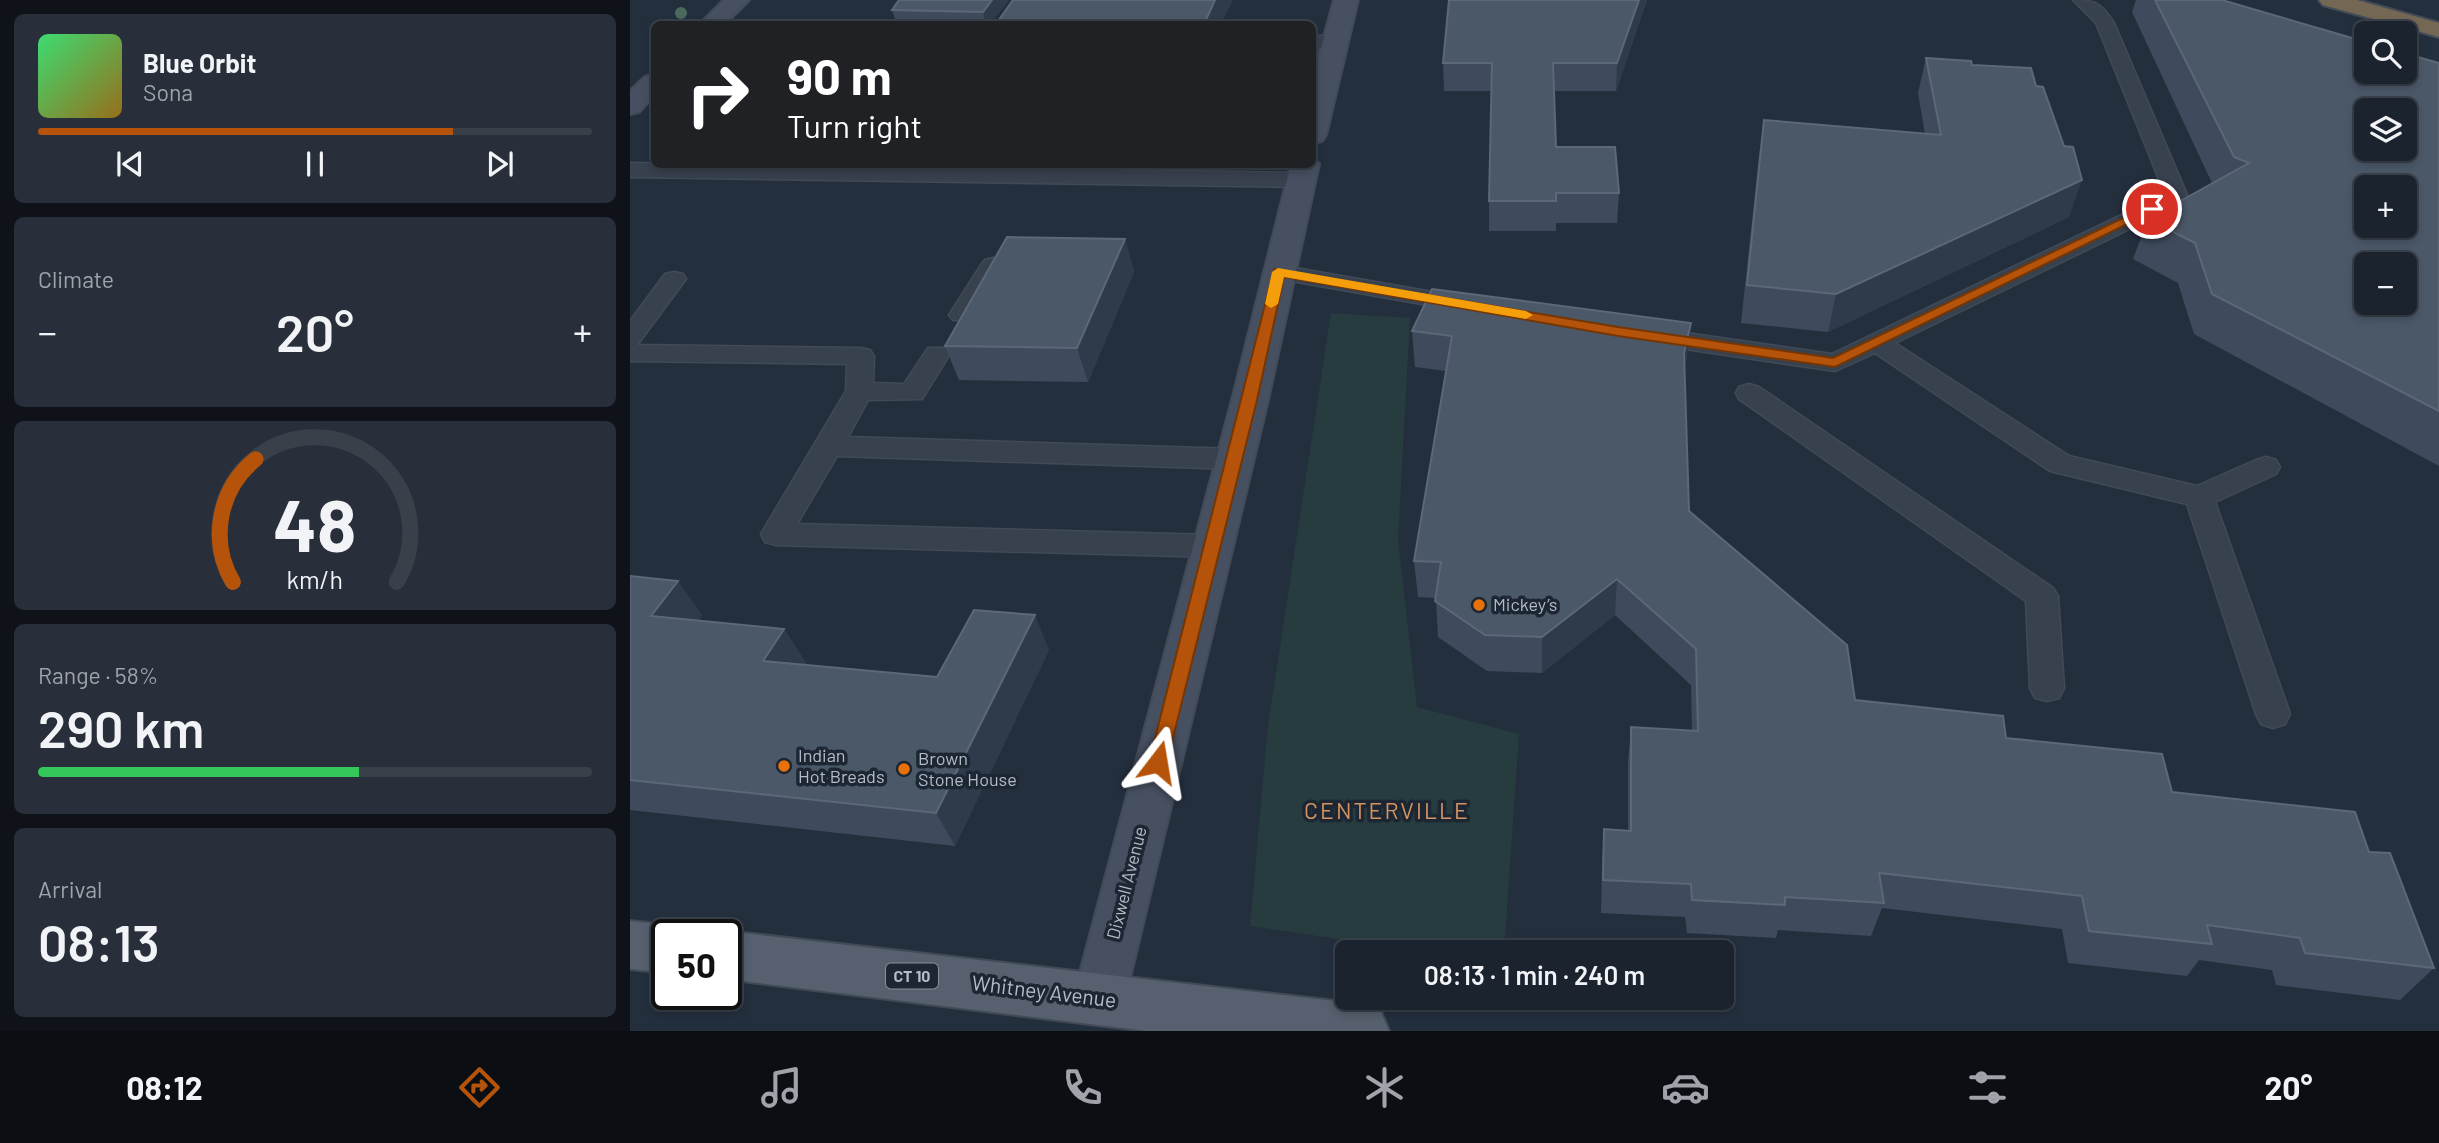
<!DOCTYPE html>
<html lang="en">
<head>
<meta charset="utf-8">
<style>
  :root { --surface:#1b232e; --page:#282f3a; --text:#f1f3f6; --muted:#a0a4aa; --line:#39404a; --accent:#b45309 }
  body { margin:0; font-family:Barlow,sans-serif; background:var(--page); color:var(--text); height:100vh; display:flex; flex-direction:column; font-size:26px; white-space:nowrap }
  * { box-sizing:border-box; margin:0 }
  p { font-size:23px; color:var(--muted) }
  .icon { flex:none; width:38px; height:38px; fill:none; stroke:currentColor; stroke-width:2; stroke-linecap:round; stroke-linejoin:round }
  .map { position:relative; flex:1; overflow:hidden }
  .details { display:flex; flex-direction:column; gap:14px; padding:14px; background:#0f1319; width:630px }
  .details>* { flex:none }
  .top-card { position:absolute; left:21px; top:21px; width:665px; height:147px; border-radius:10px; box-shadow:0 4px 10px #0003,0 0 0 2px var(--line); background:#202124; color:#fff; overflow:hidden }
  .tools { position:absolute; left:1724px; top:21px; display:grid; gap:14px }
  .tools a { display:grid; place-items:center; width:63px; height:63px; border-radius:10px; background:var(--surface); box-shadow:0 4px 10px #0003,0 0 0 2px var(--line); font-size:35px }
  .speed { position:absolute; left:21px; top:919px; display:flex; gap:14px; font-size:35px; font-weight:700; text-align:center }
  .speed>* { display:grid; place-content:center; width:91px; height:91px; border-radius:50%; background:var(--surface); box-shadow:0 4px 10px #0003,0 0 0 2px var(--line); line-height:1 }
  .speed .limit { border:4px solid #111; border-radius:10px; background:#fff; color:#111 }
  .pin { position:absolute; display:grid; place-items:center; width:60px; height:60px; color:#fff; margin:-30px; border:4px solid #fff; border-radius:50%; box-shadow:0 2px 7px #0007 }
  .me { position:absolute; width:77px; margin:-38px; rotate:14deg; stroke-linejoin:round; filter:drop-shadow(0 0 5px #0008) }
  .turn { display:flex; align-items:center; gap:24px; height:147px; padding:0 21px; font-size:32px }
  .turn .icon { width:91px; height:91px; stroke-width:2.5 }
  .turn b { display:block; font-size:49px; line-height:60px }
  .big { font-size:52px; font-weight:600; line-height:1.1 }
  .details .card { flex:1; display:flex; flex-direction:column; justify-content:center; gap:10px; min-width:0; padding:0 24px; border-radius:10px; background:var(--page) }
  .details .dial { align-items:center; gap:0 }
  .dial svg { height:182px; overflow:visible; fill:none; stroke:var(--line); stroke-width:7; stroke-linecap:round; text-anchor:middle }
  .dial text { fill:var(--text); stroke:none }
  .song { display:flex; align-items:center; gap:21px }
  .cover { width:84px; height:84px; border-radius:10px; background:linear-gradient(135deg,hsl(140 70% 55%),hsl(40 70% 35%)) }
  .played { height:7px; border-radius:4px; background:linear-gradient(90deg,var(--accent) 75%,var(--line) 75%) }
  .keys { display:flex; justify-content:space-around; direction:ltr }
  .heat { display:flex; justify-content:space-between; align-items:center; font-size:38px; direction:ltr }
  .charge { height:10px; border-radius:5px; background:linear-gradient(90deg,#34c759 58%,var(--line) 0) }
  .trip { position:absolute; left:705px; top:940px; width:399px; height:70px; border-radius:10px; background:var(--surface); box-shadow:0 4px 10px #0003,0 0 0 2px var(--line); font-weight:600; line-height:70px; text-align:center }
  .menu { display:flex; height:112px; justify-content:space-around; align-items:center; background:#0b0e12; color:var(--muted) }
  .menu .icon { width:49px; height:49px }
  .menu .current { color:var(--accent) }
  .menu b { font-size:32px; color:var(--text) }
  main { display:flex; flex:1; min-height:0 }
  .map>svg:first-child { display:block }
  .green { fill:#263c3f }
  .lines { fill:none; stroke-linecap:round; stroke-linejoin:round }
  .lane-casing { stroke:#414a57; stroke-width:3 }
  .secondary-casing { stroke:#414a57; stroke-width:4 }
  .primary-casing { stroke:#414a57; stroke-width:4 }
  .highway-casing { stroke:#434c59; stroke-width:4 }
  .lane { fill:#38414e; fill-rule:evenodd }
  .secondary { fill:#465061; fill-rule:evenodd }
  .primary { fill:#56606e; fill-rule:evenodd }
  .highway { fill:#746855; fill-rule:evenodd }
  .tree { fill:#4b6a5d }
  .wall { fill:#3f4b5c }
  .shaded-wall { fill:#2f3b4b }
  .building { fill:#4b5868; stroke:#5c6777; stroke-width:2; fill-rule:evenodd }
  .route { fill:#b45309; stroke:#753606; stroke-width:2 }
  .slow { fill:#f59e0b }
  .food-dot { fill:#e8710a; stroke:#1d2633; stroke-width:2.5 }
  .labels { text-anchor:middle; stroke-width:7; stroke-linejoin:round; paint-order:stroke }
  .shield { fill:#1d2633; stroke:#878f9c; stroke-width:2 }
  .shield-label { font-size:16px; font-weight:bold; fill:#b4bcc9 }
  .poi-label { font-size:18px; fill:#b4bcc9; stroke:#1d2633; text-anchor:start }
  .street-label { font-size:18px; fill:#b4bcc9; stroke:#1d2633 }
  .near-street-label { font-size:21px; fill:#b4bcc9; stroke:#1d2633 }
  .near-neighbourhood-label { font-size:23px; letter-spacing:2px; fill:#d59563; stroke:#1d2633 }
</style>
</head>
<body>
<main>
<section class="details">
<div class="card">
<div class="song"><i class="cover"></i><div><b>Blue Orbit</b><p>Sona</p></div></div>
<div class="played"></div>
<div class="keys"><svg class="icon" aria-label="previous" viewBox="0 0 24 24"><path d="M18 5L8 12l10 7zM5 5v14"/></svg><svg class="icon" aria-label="pause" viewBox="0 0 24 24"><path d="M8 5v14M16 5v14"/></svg><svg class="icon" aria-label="next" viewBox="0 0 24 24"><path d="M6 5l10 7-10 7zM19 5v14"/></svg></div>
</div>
<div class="card"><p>Climate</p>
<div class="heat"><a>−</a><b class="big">20°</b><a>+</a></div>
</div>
<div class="card dial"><svg viewBox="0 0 100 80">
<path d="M14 69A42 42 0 1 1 86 69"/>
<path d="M14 69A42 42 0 0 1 24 15" stroke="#b45309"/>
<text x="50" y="56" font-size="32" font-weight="700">48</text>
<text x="50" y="72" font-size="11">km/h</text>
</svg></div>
<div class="card"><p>Range · 58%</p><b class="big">290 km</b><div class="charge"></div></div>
<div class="card"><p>Arrival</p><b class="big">08:13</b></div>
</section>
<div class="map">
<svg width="1809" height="1031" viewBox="0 0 1809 1031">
  <rect width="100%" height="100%" fill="#242f3e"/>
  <path class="green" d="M701,313L780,318L768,540L787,707L889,734L874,952H798L620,926L638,725Z"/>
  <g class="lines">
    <defs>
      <path id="lane" d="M1443,0C1465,0 1472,4 1484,23L1558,197L1555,202L1265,343L1439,456L1567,486L1626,460L1636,457L1646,460L1650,467L1646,474L1585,502L1660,714L1655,724L1643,728L1631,724L1626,714L1557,504L1420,471L1245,353L1205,371L1021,344L1012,342L1008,336L1012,330L1021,328L1202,354L1535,194L1466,23Z
        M682,36H706L715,42L706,48H682Z
        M0,163L671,173L682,180L671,187L0,177Z
        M363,258L371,260L375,265L345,315L341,320H323L319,315L351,265L355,260Z
        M648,265L837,298L846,300L849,305L846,310L837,312L639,277L636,272L639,267Z
        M44,272L53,274L56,279L7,345L231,348L240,350L244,356L243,383L274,384L298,348H316L320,354L292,399L238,400L218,437L605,449L615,452L619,459L615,466L605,469L207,456L167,524L583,535L594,538L598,546L594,554L583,557L146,545L135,542L131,534L216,391L217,364L0,361V321L35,274Z
        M1119,384L1129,387L1423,588L1428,596L1434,688L1429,698L1417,701L1405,698L1400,688L1396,601L1109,399L1106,393L1109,387Z"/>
      <path id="secondary" d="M94,0H119L95,24H70Z
        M704,0H728L696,135L692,141L682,143V82Z
        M24,74V96L9,112L0,114V91L15,77Z
        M682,157L689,164L638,400L495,999L488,1017L469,1025L450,1017L443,999L602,400L661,164H682Z"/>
      <path id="primary" d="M0,921L37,925L55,932L56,934H37V973L0,969Z
        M96,931L732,1004L751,1012L759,1031H516L96,979V934H86Z"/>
      <path id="highway" d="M1689,0H1727L1809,23V37L1693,5Z"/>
    </defs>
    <use href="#lane" class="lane-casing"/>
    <use href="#secondary" class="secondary-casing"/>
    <use href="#primary" class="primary-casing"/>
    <use href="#highway" class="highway-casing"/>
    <use href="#lane" class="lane"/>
    <use href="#secondary" class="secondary"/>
    <use href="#primary" class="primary"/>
    <use href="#highway" class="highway"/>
  </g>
  <circle class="tree" cx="51" cy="13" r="6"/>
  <path class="wall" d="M379,0L360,24H267L262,10Z
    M819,0H1017L986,91H924L926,147L989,193L987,223H926V231H859V201L861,91H814L813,63Z
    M1506,0H1592L1809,63V466L1564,334L1548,283L1503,259L1518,219L1582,183L1502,12Z
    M1296,58L1342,65L1439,217L1198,332L1111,323L1129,156L1134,120L1295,134L1288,93Z
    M495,239L504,272L458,382L329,380L315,346Z
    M782,331L1057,358L1054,371L1059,511L1225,700L1376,738L1542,792L1739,852L1804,968L1770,1000L1646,985L1642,970L1569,960L1557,976L1438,963L1432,929L1252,908L1241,936L1148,930L1146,938L1057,933L1055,917L971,913L972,863L974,829L998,831V762L1001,727L1062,731L1061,685L985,615L912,673L857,671L808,637L806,598L788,597L784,561L816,371L785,367Z
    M0,576L72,615L68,621L154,629L176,663L175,665L307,677L419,650L325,846L0,810Z"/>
  <path class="shaded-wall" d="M362,0H379L360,24H356L353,12Z
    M585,0H603L591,24H574Z
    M1009,0H1017L986,91L987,63Z
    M1452,180L1439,217L1198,332L1206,294Z
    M495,239L504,272L458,382L447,348Z
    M1061,323L1057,358L1050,389L1054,353Z
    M987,579L985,615L912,673V637Z
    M48,581L72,615L46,651L21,616Z
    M405,615L419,650L325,846L306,813Z
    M154,629L176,663L156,695L133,661Z"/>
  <path class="building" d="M269,0H362L353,12L262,10Z
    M383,0H585L574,24H366Z
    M819,0H1009L987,63H923L926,147H985L989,193H926V201H859L862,63H813Z
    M1525,0H1592L1736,42V72H1774V53L1809,63V411L1582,294L1565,243L1518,219L1619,163L1604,157ZM1736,110H1774V149H1736ZM1736,187H1774V226H1736ZM1736,264H1774V303H1736Z
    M1296,58L1341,61L1342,65L1401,68L1406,86L1413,87L1434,146L1443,147L1452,180L1206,294L1117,285L1134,120L1311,135Z
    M377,237L495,239L447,348L315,346Z
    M802,289L1061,323L1054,353L1059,511L1217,645L1225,700L1373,716L1376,738L1532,754L1542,792L1725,812L1739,852L1760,853L1804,968L1675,953L1670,938L1577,925L1582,944L1459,931L1452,896L1249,873L1254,903L1155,897V905L1062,900L1061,884L973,880L974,829L1001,831V727L1068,731L1066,649L987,579L912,637L855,635L805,601L811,562L784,561L822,336L782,331Z
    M0,576L48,581L21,616L154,629L133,661L307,677L344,610L405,615L306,813L0,780Z"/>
  <path class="route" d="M1518,206L1528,209L1205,367L988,336L654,277L627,400L537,762L535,768H521L519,762L644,269L988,327L1203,358Z"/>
  <path class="slow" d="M648,268L896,311L903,315L896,319L654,277L648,304L641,308L635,304L642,272Z"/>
  <g class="food-dot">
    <circle cx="849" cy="605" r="7"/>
    <circle cx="154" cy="766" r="7"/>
    <circle cx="274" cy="769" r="7"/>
  </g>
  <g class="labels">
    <rect class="shield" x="256" y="963.5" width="52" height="25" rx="5"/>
    <g class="shield-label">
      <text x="282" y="982">CT 10</text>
    </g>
    <g class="poi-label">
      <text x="863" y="611">Mickey’s</text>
      <text x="168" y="762">Indian<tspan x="168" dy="21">Hot Breads</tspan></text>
      <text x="288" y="765">Brown<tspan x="288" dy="21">Stone House</tspan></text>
    </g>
    <g class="street-label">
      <text transform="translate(497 883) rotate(-76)" y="6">Dixwell Avenue</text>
    </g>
    <g class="near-street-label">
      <text transform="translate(414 992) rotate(7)" y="7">Whitney Avenue</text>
    </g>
    <g class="near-neighbourhood-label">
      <text x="757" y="819">CENTERVILLE</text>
    </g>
  </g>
</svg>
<div class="tools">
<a><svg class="icon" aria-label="search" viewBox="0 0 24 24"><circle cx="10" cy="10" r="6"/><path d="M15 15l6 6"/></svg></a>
<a><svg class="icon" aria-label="layers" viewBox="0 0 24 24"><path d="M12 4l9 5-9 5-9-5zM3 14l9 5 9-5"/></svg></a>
<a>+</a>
<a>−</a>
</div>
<div class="speed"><div class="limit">50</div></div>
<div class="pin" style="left:1522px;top:209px;background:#d93025"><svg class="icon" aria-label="arrive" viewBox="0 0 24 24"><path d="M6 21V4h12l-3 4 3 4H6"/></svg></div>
<svg class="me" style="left:528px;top:762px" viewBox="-20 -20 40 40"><path d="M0-17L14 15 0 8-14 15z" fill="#b45309" stroke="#fff" stroke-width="4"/></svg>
<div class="trip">08:13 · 1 min · 240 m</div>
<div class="top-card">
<div class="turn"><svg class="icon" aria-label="right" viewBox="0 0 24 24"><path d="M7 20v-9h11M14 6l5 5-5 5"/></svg><div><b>90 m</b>Turn right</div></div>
</div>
</div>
</main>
<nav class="menu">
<b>08:12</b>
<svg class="icon current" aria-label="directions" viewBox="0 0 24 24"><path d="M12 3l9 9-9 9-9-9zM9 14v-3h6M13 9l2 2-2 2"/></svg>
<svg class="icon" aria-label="music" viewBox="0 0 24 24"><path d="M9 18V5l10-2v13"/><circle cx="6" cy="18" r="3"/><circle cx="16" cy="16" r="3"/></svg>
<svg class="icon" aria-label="phone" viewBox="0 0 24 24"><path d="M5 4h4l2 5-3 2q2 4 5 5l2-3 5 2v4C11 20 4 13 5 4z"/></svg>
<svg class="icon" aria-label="climate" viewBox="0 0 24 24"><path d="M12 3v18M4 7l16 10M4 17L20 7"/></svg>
<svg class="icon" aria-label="car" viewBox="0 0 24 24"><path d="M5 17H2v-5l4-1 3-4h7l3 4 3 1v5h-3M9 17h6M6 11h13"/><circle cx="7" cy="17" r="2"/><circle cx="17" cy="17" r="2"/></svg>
<svg class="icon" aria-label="filters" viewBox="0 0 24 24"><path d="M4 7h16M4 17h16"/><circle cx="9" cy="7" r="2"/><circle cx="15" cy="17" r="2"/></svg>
<b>20°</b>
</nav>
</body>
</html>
